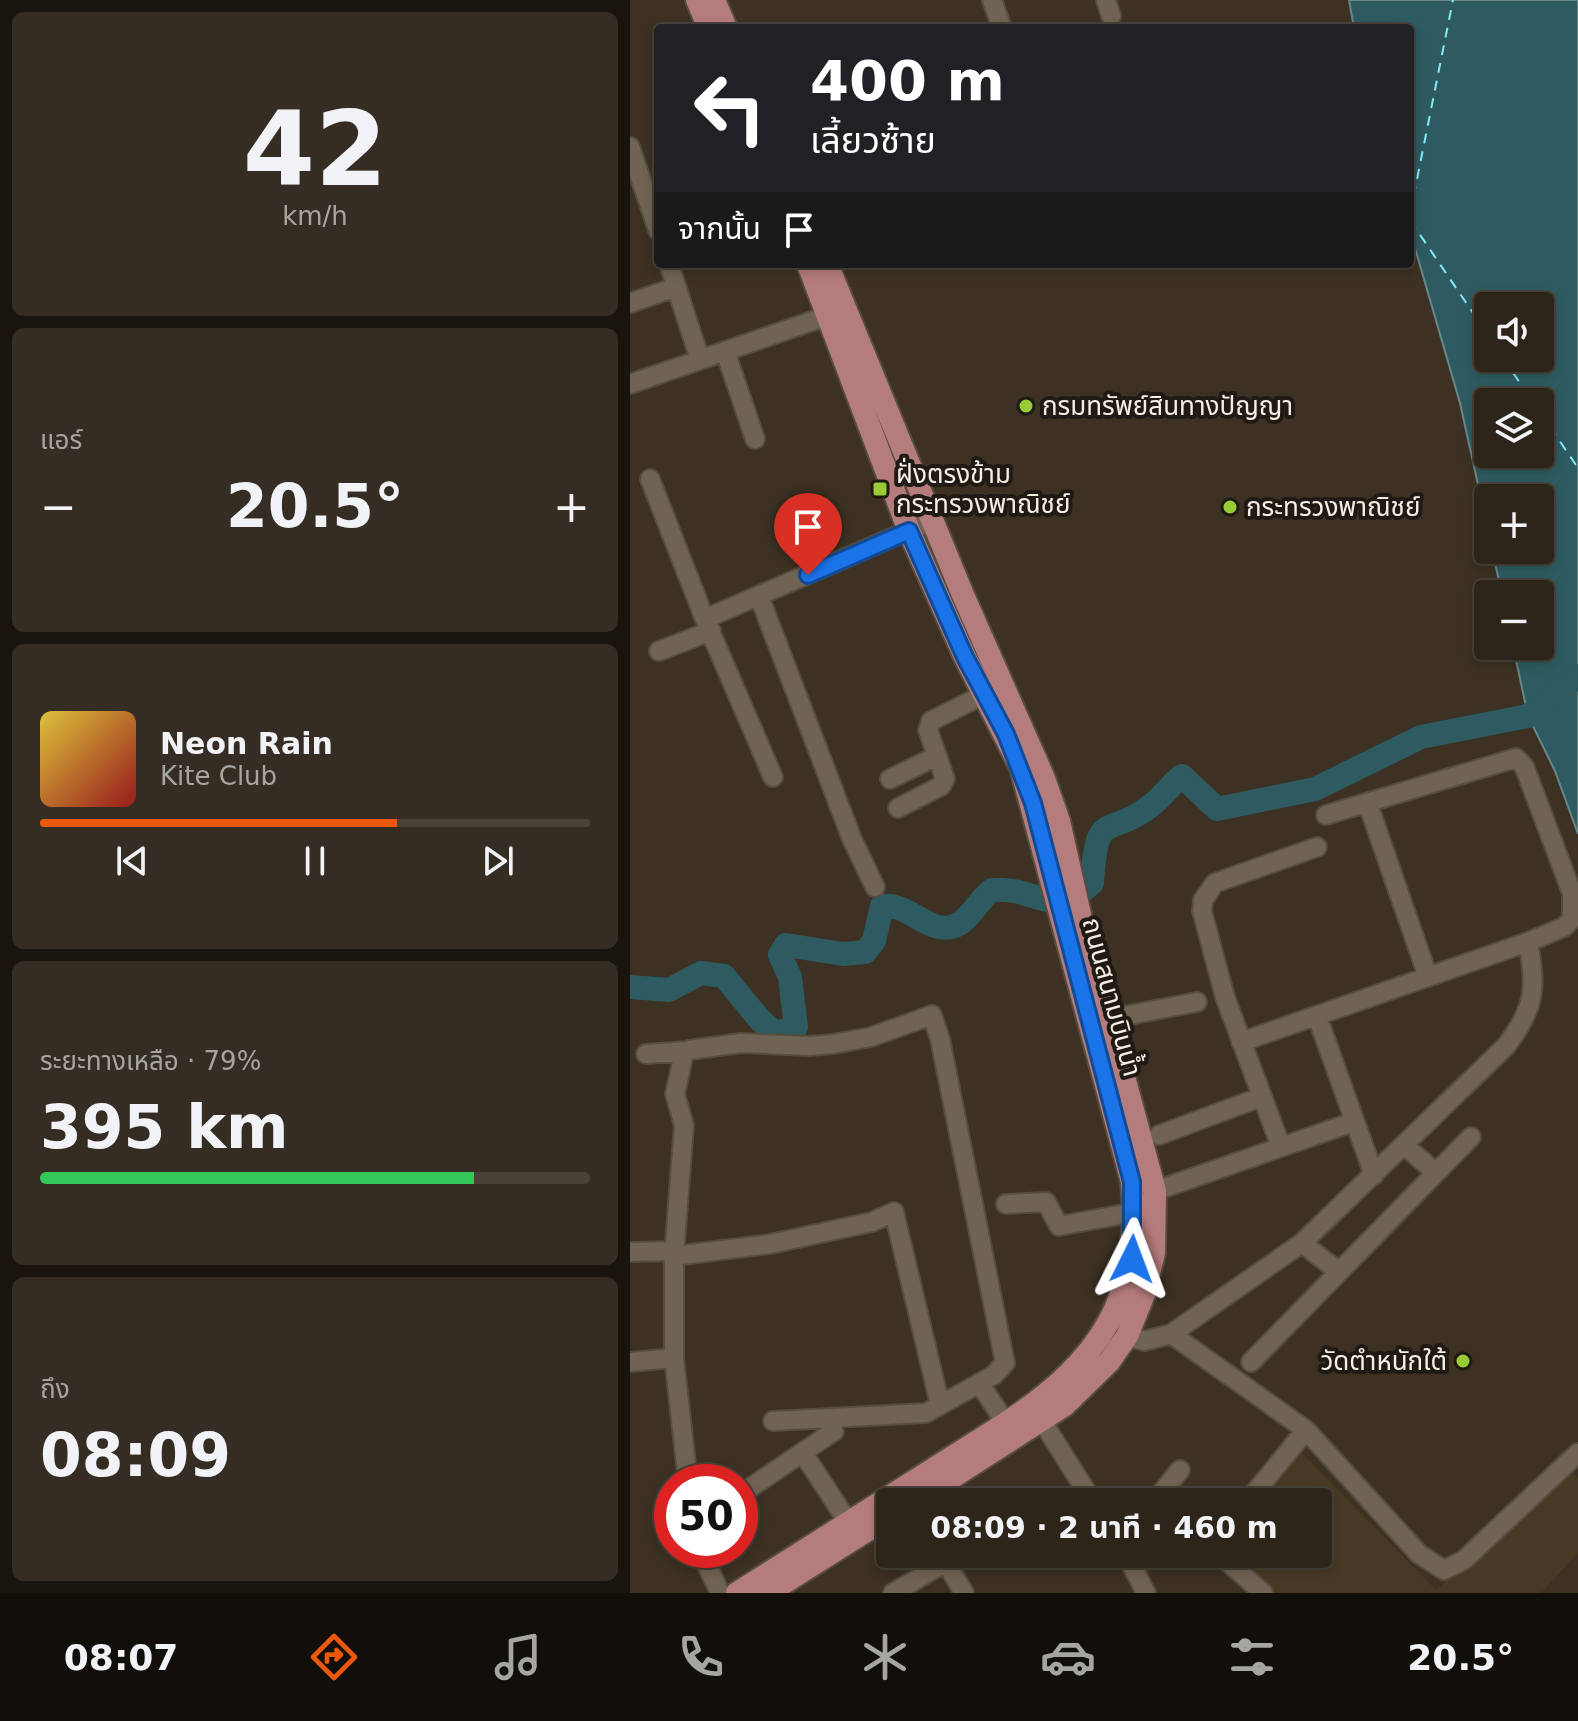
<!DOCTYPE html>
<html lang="th">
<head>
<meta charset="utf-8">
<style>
  :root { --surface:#2d251a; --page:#352d23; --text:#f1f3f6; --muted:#a7a5a2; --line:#484239; --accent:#ea580c }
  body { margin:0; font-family:"DejaVu Sans","Noto Sans Thai",sans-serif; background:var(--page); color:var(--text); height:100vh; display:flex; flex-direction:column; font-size:30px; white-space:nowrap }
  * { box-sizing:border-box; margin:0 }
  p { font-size:26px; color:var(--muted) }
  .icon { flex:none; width:44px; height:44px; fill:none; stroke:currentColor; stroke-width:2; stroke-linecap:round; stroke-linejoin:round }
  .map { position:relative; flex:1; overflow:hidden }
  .side { display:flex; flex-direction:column; gap:12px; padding:12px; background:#19140e; width:630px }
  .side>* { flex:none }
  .guide { position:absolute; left:24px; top:24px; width:760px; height:244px; border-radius:8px; box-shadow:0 4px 12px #0003,0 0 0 2px var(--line); background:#202124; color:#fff; overflow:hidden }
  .fabs { position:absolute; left:844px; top:292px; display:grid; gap:16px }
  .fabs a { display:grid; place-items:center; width:80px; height:80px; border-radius:8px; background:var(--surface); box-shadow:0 4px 12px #0003,0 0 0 2px var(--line); font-size:40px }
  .speed { position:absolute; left:24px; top:1464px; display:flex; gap:16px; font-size:40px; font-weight:700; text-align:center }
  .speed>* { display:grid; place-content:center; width:104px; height:104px; border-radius:50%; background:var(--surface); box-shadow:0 4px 12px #0003,0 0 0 2px var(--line); line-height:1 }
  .speed .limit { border:12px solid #d22; background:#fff; color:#111 }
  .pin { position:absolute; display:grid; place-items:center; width:68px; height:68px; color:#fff; margin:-82px -34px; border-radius:50% 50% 50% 0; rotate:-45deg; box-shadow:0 0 8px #0007 }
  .pin .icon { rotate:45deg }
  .me { position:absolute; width:88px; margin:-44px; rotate:3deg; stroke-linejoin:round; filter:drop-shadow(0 0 6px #0008) }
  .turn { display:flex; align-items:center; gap:28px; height:168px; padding:0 24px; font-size:36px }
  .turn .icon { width:104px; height:104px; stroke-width:2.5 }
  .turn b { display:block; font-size:56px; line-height:68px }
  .then { display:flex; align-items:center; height:76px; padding:0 24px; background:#0003; gap:16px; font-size:30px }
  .big { font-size:60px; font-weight:700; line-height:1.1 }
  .side .tile { flex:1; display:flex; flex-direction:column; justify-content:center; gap:12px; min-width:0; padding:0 28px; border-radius:12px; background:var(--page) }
  .side .dial { align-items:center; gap:0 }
  .dial b { font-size:104px; line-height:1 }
  .song { display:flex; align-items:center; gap:24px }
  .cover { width:96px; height:96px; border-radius:12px; background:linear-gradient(135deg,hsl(50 70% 55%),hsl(0 70% 35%)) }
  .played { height:8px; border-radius:4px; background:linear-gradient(90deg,var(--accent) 65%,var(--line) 65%) }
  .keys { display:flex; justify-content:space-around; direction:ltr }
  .heat { display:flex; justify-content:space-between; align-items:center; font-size:44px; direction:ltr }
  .charge { height:12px; border-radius:6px; background:linear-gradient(90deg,#34c759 79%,var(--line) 0) }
  .trip { position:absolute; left:246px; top:1488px; width:456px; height:80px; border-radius:8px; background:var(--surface); box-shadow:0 4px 12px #0003,0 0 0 2px var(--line); font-weight:700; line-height:80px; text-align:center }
  .menu { display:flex; height:128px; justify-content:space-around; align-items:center; background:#120f0a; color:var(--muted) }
  .menu .icon { width:56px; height:56px }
  .menu .current { color:var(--accent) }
  .menu b { font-size:36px; color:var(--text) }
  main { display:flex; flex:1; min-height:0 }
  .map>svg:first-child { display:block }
  .built { fill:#483924 }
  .water { fill:#2d5b61; stroke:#698789; stroke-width:2; fill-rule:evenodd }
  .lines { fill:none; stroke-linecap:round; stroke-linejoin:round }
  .river { stroke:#2d5b61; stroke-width:24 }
  .ferry { stroke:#85e9f6; stroke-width:2; stroke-dasharray:10 8; stroke-linecap:butt }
  .minor-casing { stroke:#564c3f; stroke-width:22 }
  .major-casing { stroke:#564c3f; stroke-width:26 }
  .minor { stroke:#6f6353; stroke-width:18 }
  .major { stroke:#b57c7d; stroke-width:22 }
  .route-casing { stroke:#114b97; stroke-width:20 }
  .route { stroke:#1a73e8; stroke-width:14 }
  .poi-dot { fill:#99cb36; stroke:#1f1a13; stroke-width:3 }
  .labels { text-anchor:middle; stroke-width:8; stroke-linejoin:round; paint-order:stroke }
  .poi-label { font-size:26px; fill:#f6efe5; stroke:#1f1a13; text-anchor:start }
  .street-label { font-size:26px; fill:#f6efe5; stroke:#1f1a13 }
</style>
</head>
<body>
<main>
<section class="side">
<div class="tile dial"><b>42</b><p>km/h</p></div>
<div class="tile"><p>แอร์</p>
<div class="heat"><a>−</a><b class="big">20.5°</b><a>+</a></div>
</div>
<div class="tile">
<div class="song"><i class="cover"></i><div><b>Neon Rain</b><p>Kite Club</p></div></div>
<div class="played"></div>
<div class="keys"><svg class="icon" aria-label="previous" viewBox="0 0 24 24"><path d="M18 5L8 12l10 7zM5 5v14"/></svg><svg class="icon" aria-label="pause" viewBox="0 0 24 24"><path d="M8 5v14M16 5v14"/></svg><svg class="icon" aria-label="next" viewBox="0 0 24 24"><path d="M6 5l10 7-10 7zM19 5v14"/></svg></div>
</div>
<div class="tile"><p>ระยะทางเหลือ · 79%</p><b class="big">395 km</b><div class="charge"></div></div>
<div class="tile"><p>ถึง</p><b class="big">08:09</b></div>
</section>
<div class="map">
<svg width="948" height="1593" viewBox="0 0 948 1593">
  <rect width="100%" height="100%" fill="#3c3122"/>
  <path class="built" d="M667,1448L806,1590L937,1468L948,1478V1553L911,1593H634L590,1554H688V1502H622Z"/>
  <path class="water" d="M719,0H948V834L925,771L898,716L883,646H910V594H872L862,550H910V498H858V530L830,403L780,231V28H724ZM858,306H910V358H858ZM858,402H910V454H858Z"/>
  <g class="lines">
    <path class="river" d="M0,987L39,990L71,973L94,976L130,1020L145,1033L166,1027L160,977L150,955L156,945L213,954L235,952L244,941L252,906C278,902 300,936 325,926C340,920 349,899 362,890C406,886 420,920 462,883C467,804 477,842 524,803C535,794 541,784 552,776L587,809L685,789L791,737L898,716L948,676"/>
    <path class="ferry" d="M780,214L823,0
      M780,220L858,335
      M873,358L903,402
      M910,412L948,468"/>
    <defs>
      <path id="minor" d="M362,0L372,28
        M476,0L481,16
        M0,147L28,230
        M39,264L70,360
        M0,303L46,287
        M95,351L125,439
        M0,384L197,316
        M20,479L74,617L143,777
        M129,596L222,839L245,887
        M77,618L303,520
        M29,651L81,631
        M260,779L307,756
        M738,804L798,977
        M268,808L311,786L315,779L298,730L301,721L355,694
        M687,1016L744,1175
        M478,1019L567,1002
        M611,1042L898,942L934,927L942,919V893L894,766L886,758L696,815
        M16,1054L56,1051
        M529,1135L631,1097
        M774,1145L805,1172
        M651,1147L595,997L572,911L573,900L585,883L687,847
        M525,1191L723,1122
        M376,1204L416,1202L429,1226L505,1212
        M672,1243L708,1271
        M0,1252L44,1251
        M44,1256L140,1244L242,1222L264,1212L310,1405
        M541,1334L676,1430L789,1554L814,1570L834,1560L948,1453
        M497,1336L514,1341L541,1334L672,1243L876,1046C905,1008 907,988 898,942
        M0,1362L44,1358
        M621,1362L841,1137
        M349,1383L376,1423
        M412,1421L463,1502
        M173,1453L218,1522
        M58,1482L44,1358V1256L54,1125L45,1094L54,1053L59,1050L111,1043L179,1046L203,1044L241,1037L302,1015L310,1039L375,1363L364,1375L296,1413L143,1421
        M114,1492L204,1431
        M524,1502L550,1470
        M617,1502L676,1430
        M70,1550L90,1593
        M311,1554L334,1593
        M496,1554L516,1593
        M589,1554L633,1593
        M263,1593L316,1562"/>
      <path id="major" d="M67,0L79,28
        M84,0L96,28
        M197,264L333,595L413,776L429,821L451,919L525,1191L524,1253L514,1294L497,1336L479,1362L435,1405L284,1502
        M107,1593L376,1423C471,1360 512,1298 502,1182L391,768L335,657L279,531L178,264
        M138,1593L260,1516"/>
    </defs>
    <use href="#minor" class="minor-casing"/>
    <use href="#major" class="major-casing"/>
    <use href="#minor" class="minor"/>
    <use href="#major" class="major"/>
  </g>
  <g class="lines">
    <defs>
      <path id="route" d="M178,575L279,531L335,657L376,734L403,803L502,1182V1259"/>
    </defs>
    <use href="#route" class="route-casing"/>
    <use href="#route" class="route"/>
  </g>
  <g class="poi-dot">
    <circle cx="396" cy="406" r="8"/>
    <rect x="242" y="481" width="16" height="16" rx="4"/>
    <circle cx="600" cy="507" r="8"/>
    <circle cx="833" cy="1361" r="8"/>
  </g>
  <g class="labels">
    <g class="poi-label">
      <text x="412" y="415">กรมทรัพย์สินทางปัญญา</text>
      <text x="266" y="483">ฝั่งตรงข้าม<tspan x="266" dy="30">กระทรวงพาณิชย์</tspan></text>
      <text x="616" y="516">กระทรวงพาณิชย์</text>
      <text x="817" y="1370" text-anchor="end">วัดตำหนักใต้</text>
    </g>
    <g class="street-label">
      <text transform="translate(482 997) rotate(75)" y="9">ถนนสนามบินน้ำ</text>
    </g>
  </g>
</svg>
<div class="fabs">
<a><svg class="icon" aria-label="sound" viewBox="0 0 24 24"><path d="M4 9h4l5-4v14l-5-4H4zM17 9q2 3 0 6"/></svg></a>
<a><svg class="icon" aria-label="layers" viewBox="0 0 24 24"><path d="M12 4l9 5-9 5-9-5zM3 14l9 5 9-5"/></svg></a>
<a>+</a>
<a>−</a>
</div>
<div class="speed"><div class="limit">50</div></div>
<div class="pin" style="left:178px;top:575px;background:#d93025"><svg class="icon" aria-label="arrive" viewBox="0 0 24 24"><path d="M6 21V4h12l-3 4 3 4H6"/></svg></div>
<svg class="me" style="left:502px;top:1259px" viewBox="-20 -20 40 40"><path d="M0-17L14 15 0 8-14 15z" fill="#1a73e8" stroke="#fff" stroke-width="4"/></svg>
<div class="trip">08:09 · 2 นาที · 460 m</div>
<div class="guide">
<div class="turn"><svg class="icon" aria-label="left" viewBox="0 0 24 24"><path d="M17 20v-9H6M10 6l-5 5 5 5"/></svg><div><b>400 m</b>เลี้ยวซ้าย</div></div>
<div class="then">จากนั้น<svg class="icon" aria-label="arrive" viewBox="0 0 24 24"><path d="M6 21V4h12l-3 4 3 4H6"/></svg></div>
</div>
</div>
</main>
<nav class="menu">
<b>08:07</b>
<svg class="icon current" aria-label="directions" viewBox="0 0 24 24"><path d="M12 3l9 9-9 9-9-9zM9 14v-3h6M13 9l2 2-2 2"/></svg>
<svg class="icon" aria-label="music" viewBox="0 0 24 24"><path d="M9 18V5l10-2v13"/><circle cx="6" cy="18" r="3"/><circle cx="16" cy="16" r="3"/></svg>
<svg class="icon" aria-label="phone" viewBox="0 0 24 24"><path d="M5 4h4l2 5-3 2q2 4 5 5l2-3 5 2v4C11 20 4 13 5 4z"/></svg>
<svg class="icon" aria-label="climate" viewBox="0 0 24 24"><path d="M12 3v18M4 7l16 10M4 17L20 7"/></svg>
<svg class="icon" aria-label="car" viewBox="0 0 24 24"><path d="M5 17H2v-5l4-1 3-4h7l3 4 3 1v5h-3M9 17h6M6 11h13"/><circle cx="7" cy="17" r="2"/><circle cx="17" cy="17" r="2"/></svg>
<svg class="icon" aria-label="filters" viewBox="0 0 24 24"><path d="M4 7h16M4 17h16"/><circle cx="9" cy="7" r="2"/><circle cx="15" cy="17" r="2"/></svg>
<b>20.5°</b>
</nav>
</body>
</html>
